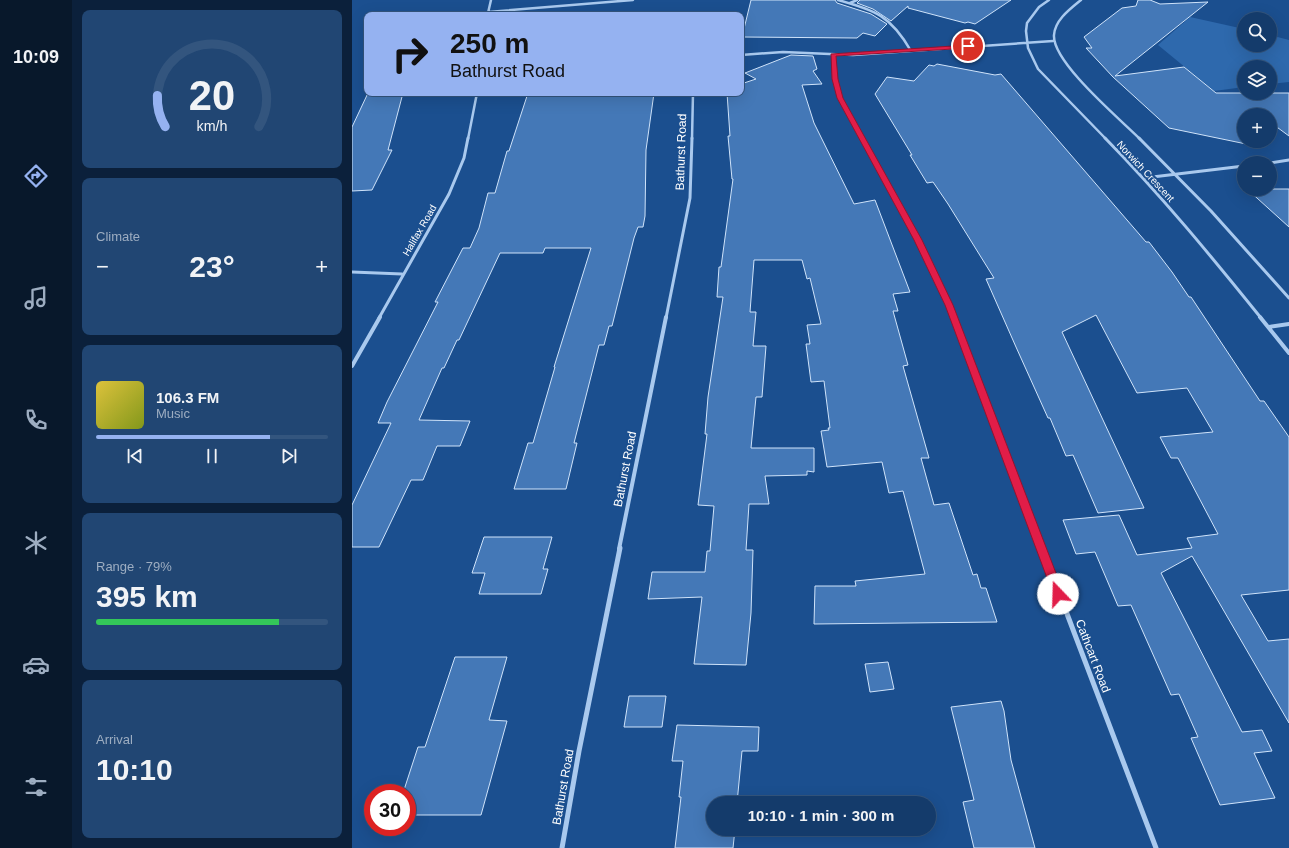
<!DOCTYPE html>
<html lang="en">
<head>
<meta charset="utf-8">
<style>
  :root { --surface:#143b6b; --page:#214673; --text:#f1f3f6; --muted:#9dadc1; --line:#33557e; --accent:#95b2f1 }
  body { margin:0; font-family:Arial,sans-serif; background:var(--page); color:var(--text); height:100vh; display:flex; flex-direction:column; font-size:15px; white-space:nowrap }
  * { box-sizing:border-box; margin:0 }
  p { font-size:13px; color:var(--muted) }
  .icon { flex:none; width:22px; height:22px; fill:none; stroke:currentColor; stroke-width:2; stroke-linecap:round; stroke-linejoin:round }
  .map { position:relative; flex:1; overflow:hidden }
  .drawer { display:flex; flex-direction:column; gap:10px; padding:10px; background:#0b203b; width:280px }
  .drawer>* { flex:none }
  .top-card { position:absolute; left:12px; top:12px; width:380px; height:84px; border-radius:8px; box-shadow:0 4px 16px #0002,0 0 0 1px var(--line); background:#95b2f1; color:#111; overflow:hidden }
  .tools { position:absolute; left:885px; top:12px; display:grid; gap:8px }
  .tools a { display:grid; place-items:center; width:40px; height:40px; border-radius:50%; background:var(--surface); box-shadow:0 4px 16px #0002,0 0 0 1px var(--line); font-size:20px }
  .speed { position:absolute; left:12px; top:784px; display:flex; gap:8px; font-size:20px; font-weight:700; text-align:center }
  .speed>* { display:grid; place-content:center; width:52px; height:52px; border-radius:50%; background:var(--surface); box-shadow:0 4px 16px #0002,0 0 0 1px var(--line); line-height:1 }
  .speed .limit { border:6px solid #d22; background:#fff; color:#111 }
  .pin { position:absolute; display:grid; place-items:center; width:34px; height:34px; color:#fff; margin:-17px; border:2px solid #fff; border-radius:50%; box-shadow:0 1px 4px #0007 }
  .me { position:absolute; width:44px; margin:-22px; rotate:339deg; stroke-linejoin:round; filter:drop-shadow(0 0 3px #0008) }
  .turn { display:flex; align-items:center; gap:14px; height:84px; padding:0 20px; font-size:18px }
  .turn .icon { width:52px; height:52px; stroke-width:2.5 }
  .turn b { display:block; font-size:28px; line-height:34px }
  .big { font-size:30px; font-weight:800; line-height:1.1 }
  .drawer .tile { flex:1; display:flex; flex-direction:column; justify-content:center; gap:6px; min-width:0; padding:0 14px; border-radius:8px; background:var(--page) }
  .drawer .dial { align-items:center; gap:0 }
  .dial svg { height:104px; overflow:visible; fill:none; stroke:var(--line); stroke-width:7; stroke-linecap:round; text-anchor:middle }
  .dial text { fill:var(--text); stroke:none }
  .song { display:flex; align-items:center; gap:12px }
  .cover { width:48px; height:48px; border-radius:6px; background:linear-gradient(135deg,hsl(50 70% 55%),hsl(70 70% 35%)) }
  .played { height:4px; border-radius:2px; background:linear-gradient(90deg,var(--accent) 75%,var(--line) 75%) }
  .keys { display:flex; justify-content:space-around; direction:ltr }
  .heat { display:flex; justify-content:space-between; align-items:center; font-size:22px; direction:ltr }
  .charge { height:6px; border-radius:3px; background:linear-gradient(90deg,#34c759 79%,var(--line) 0) }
  .trip { position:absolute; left:354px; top:796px; width:230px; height:40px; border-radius:20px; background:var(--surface); box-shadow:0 4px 16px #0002,0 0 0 1px var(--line); font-weight:800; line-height:40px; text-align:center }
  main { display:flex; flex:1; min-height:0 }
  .menu { display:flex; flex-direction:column; width:72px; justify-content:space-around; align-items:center; background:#08182b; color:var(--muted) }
  .menu .icon { width:28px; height:28px }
  .menu .on { color:var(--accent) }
  .menu b { font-size:18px; color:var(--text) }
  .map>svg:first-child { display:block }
  .green { fill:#2e69ad }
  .building { fill:#4478b7; stroke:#cfe3fa }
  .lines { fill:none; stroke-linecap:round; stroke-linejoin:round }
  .minor-far3 { stroke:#a9c9ee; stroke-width:2.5 }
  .minor-far2 { stroke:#a9c9ee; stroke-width:3 }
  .minor-far1 { stroke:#a9c9ee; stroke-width:4 }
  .minor { stroke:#a9c9ee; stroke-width:5 }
  .route { fill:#e11d48; stroke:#92132f }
  .labels { text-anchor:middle; stroke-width:4; stroke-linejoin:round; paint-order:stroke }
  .far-street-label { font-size:10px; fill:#fff; stroke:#1b4f8f }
  .street-label { font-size:12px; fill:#fff; stroke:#1b4f8f }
</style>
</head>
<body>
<main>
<nav class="menu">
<b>10:09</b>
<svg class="icon on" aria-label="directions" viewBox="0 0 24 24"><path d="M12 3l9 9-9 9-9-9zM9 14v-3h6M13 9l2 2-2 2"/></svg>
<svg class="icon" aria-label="music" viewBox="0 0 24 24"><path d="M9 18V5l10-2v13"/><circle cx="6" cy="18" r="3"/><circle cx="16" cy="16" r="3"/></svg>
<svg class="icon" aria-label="phone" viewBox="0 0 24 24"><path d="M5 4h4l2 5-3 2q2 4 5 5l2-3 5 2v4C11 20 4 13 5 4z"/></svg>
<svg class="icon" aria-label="climate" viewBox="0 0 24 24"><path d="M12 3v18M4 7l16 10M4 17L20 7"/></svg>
<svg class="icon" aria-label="car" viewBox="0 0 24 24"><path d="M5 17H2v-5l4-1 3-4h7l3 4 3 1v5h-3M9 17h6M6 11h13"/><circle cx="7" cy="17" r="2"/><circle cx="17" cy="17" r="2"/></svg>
<svg class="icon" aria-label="filters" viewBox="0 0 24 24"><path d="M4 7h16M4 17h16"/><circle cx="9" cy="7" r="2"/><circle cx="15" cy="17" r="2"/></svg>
</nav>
<section class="drawer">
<div class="tile dial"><svg viewBox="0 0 100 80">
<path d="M14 69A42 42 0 1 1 86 69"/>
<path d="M14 69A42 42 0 0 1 8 45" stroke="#95b2f1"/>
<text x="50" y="56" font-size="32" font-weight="700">20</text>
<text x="50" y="72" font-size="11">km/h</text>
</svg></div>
<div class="tile"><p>Climate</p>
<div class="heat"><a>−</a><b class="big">23°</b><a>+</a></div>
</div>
<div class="tile">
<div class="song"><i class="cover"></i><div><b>106.3 FM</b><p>Music</p></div></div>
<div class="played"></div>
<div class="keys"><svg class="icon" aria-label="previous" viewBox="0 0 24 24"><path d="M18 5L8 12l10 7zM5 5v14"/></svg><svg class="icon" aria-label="pause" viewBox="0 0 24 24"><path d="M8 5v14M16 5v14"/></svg><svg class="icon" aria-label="next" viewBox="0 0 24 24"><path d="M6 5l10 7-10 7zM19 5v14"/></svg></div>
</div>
<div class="tile"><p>Range · 79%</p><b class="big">395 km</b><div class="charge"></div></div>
<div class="tile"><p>Arrival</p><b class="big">10:10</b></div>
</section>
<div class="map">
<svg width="937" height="848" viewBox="0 0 937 848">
  <rect width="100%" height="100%" fill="#1b4f8f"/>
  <path class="green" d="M838,17L892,29V45H918V35L937,40V82L918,84V67H892V87L862,91L806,45Z"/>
  <path class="building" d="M399,0H483L485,3L519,14L535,24L523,36L511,33L505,38L390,37Z
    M508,0H659L623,24L616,22L613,23L556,8V6L539,21L521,9L505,3Z
    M786,0H798L808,4L856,2L763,76L832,67L864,93H937V136L918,122V115H892V141H901L899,145L817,128L761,77L734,48H740L732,37L770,8L784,6Z
    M439,55L461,56L465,69L461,71L470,84L450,85L462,123L502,204L523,200L558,292L541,294L546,311H541L556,365L551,366L577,458H569L582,505L597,503L621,575L625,574L629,588H634L645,622L462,624L463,586H504L503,581L573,574L551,491L537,493L530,462L475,467L469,431L477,430L476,428H478L472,381L459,382L454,344H458L455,325L469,324L458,278L455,279L450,260H402L398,312H404L401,346H414L410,397H404L399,448H462V472L455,471V475L413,476L417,504H397L394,550H401L399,613L394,665L342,664L350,597L296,599L300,572H353L355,551H358L362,506L346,505L355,434H353L356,397L371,297H365L367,267H369L381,179H380L376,136H378L375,93H389V84L404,79L393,73Z
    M585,64L643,75L649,74L794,242H797L820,272L837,297H839L908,401H912L937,437V590L889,595L916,641L937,639V723L840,556L809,573L890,732L910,730L920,751L902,753L923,798L868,805L839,738L846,737L827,694L819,695L779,605L766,606L743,552L724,554L711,520L767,515L785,555L840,548L835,538L866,534L826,458H819L808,437L861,432L835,388L785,393L744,315L710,332L792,508L746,513L721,455L714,456L698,418H696L664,347L634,279L642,278L596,204L581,182L575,183L558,155H560L523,94L535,77L562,81L577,65L582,66Z
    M16,93H51L36,150H40L20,190L0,191V127Z
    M212,93H238V95L302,93L294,150L293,216L291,227H286L282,238L260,326H257L252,345H247L222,443H225L214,489H162L176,443H181L203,367H202L239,248H193L191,253H148L107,340H105L92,368H90L67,420L118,421L108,446H85L71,480H59L27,547H0V505L39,423H26L35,402L86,302H83L111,248H118L127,228L136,193H143L155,151H157L175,96L211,95Z
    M895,189H937V227Z
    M132,537H200L191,569H196L189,594H127L133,573H120Z
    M103,657H155L137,720L155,721L129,815H55V793H51L66,747H73Z
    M536,662L542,689L518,692L513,664Z
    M277,696H314L310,727H272Z
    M649,701L652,711L659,760L683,848H622L611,802L622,800L599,707Z
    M325,725L407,727L406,751H390L385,803H361V829H383L381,848H323L329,797H327L331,761H320Z"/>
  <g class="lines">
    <path class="minor-far3" d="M486,0C523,10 539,16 559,51
      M697,0L687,7L675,23L674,31L676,48L686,69L754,139
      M729,0C718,9 703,20 702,35C700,62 768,119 788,139
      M498,3L505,0
      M136,12L281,0
      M136,13L139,0
      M389,55L431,52L501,55L701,41
      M481,55L483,79L488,99L510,139
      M116,139L125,93
      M340,139L341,93"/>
    <path class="minor-far2" d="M510,138L566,240L602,318
      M753,138C809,195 859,256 909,318
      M787,138L859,211L937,298
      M918,163L937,160
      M792,178L892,166
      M0,272L50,274
      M27,318L97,194L112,158L116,138
      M314,318L338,198L340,138"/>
    <path class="minor-far1" d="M602,317L690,549
      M908,317L937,353
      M917,327L937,324
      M0,366L28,317
      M267,549L314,317"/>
    <path class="minor" d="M690,548L804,848
      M210,848L227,751L268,548"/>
  </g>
  <path class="route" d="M616,45L618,46V48L484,56L486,79L491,98L570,240L601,305L712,594L710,597L706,599L702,597L701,594L593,305L562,240L485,98L480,79L479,54Z"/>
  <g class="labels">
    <g class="far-street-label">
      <text transform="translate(794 171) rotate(47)" y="4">Norwich Crescent</text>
      <text transform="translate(67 230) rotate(-60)" y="4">Halifax Road</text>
    </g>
    <g class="street-label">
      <text transform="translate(329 152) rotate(-88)" y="4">Bathurst Road</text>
      <text transform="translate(273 469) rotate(-79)" y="4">Bathurst Road</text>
      <text transform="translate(741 656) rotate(69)" y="4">Cathcart Road</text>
      <text transform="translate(211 787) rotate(-80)" y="4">Bathurst Road</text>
    </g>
  </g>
</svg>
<div class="tools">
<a><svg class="icon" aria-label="search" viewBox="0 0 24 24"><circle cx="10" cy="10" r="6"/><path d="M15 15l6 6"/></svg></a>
<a><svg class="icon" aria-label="layers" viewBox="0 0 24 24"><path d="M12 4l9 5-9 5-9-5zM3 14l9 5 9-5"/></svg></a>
<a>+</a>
<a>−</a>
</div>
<div class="speed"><div class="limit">30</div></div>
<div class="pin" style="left:616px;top:46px;background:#d93025"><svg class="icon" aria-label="arrive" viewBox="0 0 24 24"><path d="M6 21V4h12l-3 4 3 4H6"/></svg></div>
<svg class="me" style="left:706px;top:594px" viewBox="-20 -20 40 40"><circle r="19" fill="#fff"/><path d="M0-13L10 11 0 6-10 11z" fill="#e11d48"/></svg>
<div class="trip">10:10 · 1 min · 300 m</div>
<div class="top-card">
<div class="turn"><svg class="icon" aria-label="right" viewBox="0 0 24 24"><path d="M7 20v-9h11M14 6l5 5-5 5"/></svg><div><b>250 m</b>Bathurst Road</div></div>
</div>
</div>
</main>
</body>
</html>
